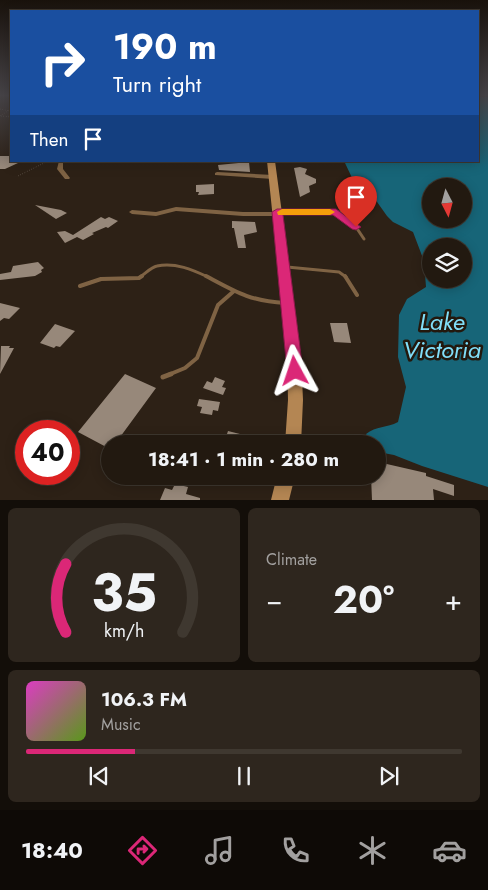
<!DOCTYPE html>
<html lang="en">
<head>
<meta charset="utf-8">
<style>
  :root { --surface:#221910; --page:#2e261e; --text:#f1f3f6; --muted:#a2a09f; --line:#3f3830; --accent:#db2777 }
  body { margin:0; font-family:Jost,sans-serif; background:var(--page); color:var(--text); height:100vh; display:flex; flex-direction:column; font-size:19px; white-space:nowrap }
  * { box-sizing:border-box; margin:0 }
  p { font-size:16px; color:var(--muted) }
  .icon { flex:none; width:28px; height:28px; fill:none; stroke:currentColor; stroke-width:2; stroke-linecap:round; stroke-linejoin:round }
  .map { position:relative; height:500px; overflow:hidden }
  .details { display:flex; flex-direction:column; gap:8px; padding:8px; background:#130e09; flex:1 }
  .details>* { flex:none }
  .banner { position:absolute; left:10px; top:10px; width:469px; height:152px; border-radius:0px; box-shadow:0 2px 12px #0003,0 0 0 1px var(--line); background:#1a4fa0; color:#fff; overflow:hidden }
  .needle { width:32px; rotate:174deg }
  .tools { position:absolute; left:422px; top:178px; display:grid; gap:10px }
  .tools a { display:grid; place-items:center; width:50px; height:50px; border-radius:50%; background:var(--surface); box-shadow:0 2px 12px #0003,0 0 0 1px var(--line); font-size:25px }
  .speed { position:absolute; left:15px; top:420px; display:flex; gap:10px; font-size:25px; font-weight:700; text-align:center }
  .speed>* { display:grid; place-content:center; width:65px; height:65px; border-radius:50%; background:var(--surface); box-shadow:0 2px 12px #0003,0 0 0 1px var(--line); line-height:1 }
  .speed .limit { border:8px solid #d22; background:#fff; color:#111 }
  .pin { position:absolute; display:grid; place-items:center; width:42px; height:42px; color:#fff; margin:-51px -21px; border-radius:50% 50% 50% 0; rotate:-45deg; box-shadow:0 0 5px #0007 }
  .pin .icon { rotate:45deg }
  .me { position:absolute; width:55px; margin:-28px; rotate:355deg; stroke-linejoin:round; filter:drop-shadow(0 0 4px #0008) }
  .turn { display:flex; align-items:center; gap:18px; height:105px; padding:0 20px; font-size:22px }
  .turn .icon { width:65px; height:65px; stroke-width:2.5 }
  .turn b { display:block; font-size:35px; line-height:42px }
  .then { display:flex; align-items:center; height:48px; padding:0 20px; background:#0003; gap:10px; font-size:19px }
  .big { font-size:38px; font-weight:700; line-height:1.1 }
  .details .card { flex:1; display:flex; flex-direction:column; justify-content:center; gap:8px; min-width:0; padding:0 18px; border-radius:8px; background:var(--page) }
  .details .dial { align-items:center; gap:0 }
  .dial svg { height:130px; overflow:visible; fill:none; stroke:var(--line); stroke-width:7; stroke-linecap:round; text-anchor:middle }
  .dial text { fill:var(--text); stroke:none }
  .song { display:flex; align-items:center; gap:15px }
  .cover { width:60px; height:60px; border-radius:8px; background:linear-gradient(135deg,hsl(310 70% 55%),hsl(90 70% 35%)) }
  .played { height:5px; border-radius:2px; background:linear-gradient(90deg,var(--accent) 25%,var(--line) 25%) }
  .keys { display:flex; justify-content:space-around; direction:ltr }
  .heat { display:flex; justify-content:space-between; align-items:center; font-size:28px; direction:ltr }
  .details .tiles { flex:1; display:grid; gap:8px; grid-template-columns:1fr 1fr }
  .card:last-child { grid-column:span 2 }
  .trip { position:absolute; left:101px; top:435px; width:285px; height:50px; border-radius:25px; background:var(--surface); box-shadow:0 2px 12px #0003,0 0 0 1px var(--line); font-weight:700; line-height:50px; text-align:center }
  .dock { display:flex; height:80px; justify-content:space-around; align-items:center; background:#0e0a06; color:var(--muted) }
  .dock .icon { width:35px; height:35px }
  .dock .selected { color:var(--accent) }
  .dock b { font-size:22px; color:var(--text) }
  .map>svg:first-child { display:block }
  .water { fill:#176578; fill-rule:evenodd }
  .building { fill:#97887a }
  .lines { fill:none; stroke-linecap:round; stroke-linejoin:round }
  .path { stroke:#7b7066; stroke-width:1; stroke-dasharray:0.5 2; stroke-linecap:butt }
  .lane-far2 { stroke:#7f6344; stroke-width:3 }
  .lane-far1 { stroke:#7f6344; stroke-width:4 }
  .lane { stroke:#7f6344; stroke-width:5 }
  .street { fill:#7f6344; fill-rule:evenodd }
  .secondary { fill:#b48653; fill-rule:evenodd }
  .route { fill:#db2777; stroke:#8e194d }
  .slow { fill:#f59e0b }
  .labels { text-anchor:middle; stroke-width:5; stroke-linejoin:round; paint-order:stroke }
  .near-water-label { font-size:24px; font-style:italic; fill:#81def8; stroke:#23180d }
</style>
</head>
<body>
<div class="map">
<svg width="488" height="500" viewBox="0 0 488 500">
  <rect width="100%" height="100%" fill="#2d2116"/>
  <path class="water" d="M478,97H488V487L422,466L394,455L378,452V444H369L366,434C376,426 387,428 398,422L406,387L398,357L399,315L407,299L426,287L424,261L413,232L393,222L387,216L370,192L361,189L354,182L345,163L346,161H478ZM431,186H464V219H431ZM431,246H464V279H431Z"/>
  <path class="building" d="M0,156H11V161L18,163L5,169H0Z
    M249,162L250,172L219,170L218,165Z
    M300,167L307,169L305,174L316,179V183L309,186L310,192L300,197L294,168Z
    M214,184V194L198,195L199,192H196V185Z
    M35,205L61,210L67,213L56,219Z
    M101,217L105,219L109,217L118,221L108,228L106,227L92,233L94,234L83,240L77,237L65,243L57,232L65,231L73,235Z
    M232,221L255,222L257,232L244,235L246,248H238L234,228H232Z
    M38,262L44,268L41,270L42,272L35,276L0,280V274L11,272L13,266Z
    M0,303L20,308L9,319L4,318L0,321Z
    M330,323H347L351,343L334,342Z
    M55,324L75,331L60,347L56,346L54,348L40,343Z
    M1,346H10L9,348H14L0,374Z
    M125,374L156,388L115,444H110V449L78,432Z
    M215,377L225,381L222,387L226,388L223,395L203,388L207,381L212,383Z
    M199,399L220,402L218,411L213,410L212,415L200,413L202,407L197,406Z
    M228,431L240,434L237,444H216L219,435L226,437Z
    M378,462L426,473V476L454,485V496L433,489L434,500H372L371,476H378Z
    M175,484L188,487L186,494L200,498V500H160L165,488L172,490Z"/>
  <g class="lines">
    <path class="path" d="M0,109L10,111L9,117
      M0,116L11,109
      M1,116L11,117
      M18,176L48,161"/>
    <path class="lane-far2" d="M278,212H361
      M336,212L356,227L364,239
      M287,267L339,272L346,277
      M140,277C145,274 151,267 157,266C175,262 193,270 208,277"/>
    <path class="lane-far1" d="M206,276C236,292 250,301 285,303
      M345,276L357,295
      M80,286L101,279L139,278L142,276
      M168,375L185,368L197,358L218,305L234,291"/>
    <path class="lane" d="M163,377L171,374"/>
    <path class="street" d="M59,161H63V169L70,178L69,179H65L57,169Z
      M217,172L273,175L276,177L273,179L215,175V173Z
      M176,207L243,212H278L281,214L278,216H243L176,211L156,216L132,214L129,212L132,210L156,212Z"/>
    <path class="secondary" d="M267,161H275L301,356L303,400L301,444H285L288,400L287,356Z
      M277,476H295L289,500H271Z"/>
  </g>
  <linearGradient id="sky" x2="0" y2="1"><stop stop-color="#19120c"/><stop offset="0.57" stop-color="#464347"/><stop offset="1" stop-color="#464347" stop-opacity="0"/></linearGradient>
  <rect width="488" height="167" fill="url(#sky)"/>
  <path class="route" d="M277,209H336L361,227L356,230L352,229L333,215H283L303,371L301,376L295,378L289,376L287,371L272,212Z"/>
  <path class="slow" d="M282,209H330L335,212L330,215H278L277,212Z"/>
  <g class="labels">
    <g class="near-water-label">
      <text x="442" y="330">Lake<tspan x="442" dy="28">Victoria</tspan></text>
    </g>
  </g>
</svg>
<div class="tools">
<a><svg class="needle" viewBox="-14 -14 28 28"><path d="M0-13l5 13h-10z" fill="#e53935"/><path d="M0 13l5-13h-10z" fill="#a2a09f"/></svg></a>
<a><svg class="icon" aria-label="layers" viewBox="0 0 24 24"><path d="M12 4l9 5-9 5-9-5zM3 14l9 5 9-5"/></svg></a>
</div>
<div class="speed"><div class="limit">40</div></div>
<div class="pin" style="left:356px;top:227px;background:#d93025"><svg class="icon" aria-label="arrive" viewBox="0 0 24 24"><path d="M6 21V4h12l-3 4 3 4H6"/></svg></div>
<svg class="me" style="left:295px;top:371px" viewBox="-20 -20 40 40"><path d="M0-17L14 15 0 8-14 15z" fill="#db2777" stroke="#fff" stroke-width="4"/></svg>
<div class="trip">18:41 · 1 min · 280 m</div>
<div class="banner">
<div class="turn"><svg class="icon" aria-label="right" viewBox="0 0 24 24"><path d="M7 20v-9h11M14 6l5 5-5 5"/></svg><div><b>190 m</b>Turn right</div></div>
<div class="then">Then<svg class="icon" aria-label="arrive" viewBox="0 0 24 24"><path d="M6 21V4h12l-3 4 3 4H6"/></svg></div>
</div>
</div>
<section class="details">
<div class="tiles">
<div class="card dial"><svg viewBox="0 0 100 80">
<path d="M14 69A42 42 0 1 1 86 69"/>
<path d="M14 69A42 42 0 0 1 14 27" stroke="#db2777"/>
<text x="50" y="56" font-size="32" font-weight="700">35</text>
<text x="50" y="72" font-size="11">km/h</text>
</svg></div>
<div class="card"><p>Climate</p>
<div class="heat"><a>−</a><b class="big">20°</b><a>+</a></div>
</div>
<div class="card">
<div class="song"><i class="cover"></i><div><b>106.3 FM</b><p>Music</p></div></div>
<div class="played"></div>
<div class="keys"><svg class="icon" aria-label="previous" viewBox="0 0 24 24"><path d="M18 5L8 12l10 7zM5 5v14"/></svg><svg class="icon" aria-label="pause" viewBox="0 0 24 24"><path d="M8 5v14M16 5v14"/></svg><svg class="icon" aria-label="next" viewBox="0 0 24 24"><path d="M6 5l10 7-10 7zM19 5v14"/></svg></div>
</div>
</div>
</section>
<nav class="dock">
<b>18:40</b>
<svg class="icon selected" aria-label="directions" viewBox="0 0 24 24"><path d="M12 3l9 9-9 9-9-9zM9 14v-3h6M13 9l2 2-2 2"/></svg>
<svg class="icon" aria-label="music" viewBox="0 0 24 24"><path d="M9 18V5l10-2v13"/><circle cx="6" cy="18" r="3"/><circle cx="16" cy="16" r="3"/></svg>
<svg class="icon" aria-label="phone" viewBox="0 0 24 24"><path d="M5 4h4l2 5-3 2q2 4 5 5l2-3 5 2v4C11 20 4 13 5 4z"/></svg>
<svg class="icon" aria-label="climate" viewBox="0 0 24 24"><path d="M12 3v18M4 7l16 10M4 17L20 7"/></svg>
<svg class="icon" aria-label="car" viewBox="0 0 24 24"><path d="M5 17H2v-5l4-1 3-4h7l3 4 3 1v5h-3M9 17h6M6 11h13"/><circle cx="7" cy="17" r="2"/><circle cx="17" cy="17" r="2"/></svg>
</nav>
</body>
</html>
